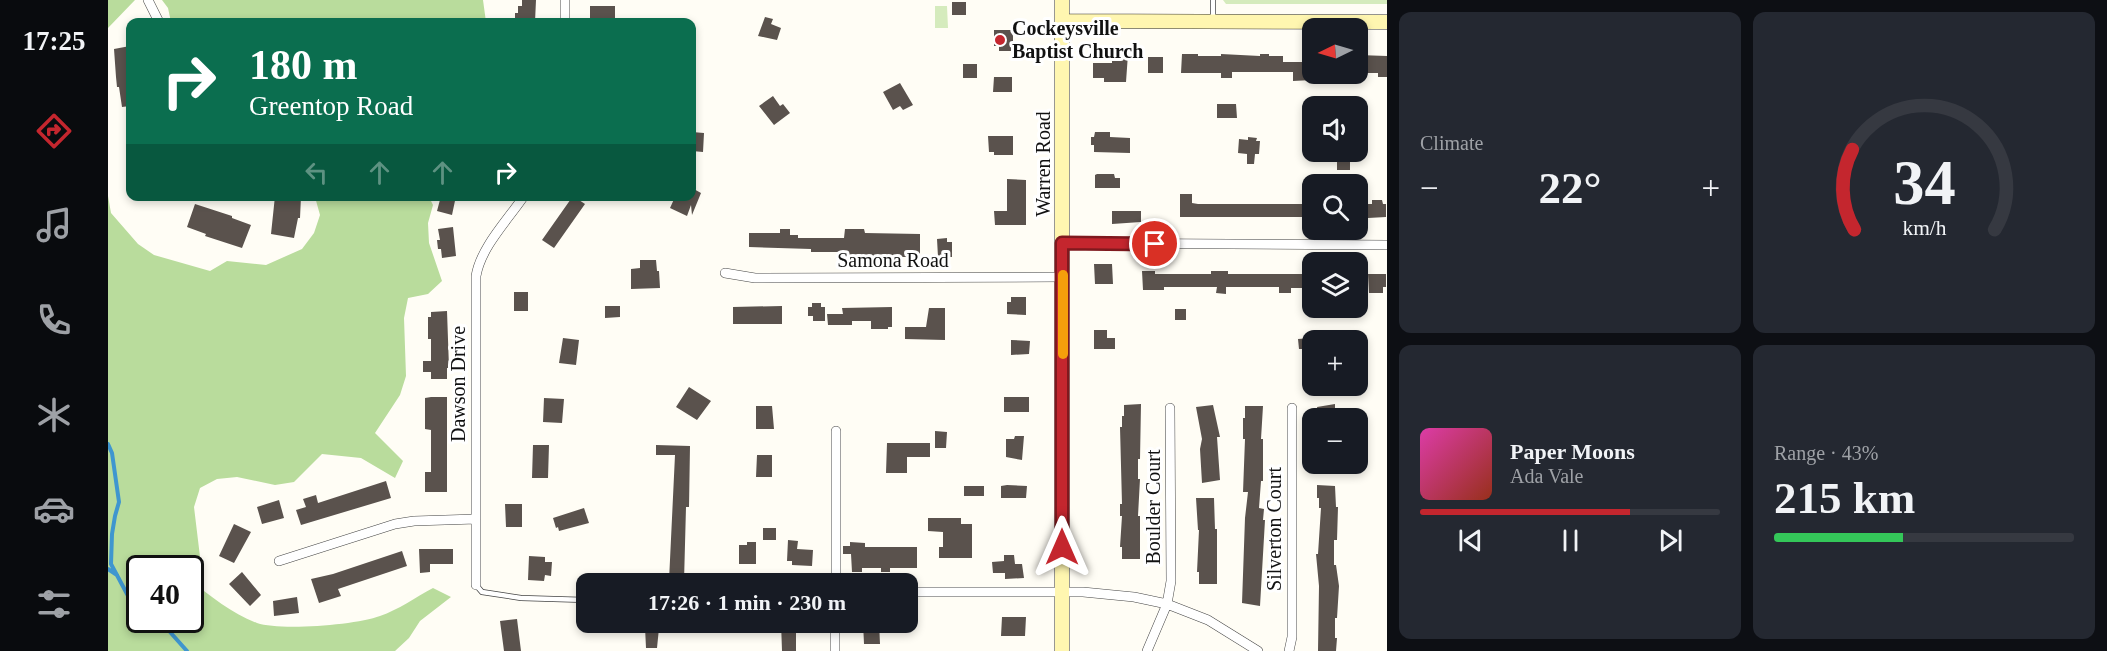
<!DOCTYPE html>
<html lang="en">
<head>
<meta charset="utf-8">
<style>
  :root { --surface:#171b24; --page:#242831; --text:#f1f3f6; --muted:#9ea1a6; --line:#363941; --accent:#c4262e }
  body { margin:0; font-family:Georgia,serif; background:var(--page); color:var(--text); height:100vh; display:flex; flex-direction:column; font-size:22px; white-space:nowrap }
  * { box-sizing:border-box; margin:0 }
  p { font-size:20px; color:var(--muted) }
  .icon { flex:none; width:33px; height:33px; fill:none; stroke:currentColor; stroke-width:2; stroke-linecap:round; stroke-linejoin:round }
  .map { position:relative; flex:1; overflow:hidden }
  .drawer { display:flex; flex-direction:column; gap:12px; padding:12px; background:#0d0f14; width:720px }
  .drawer>* { flex:none }
  .banner { position:absolute; left:18px; top:18px; width:570px; height:183px; border-radius:12px; box-shadow:0 3px 9px #0003; background:#0b6e4f; color:#fff; overflow:hidden }
  .needle { width:39px; rotate:265deg }
  .fabs { position:absolute; left:1194px; top:18px; display:grid; gap:12px }
  .fabs a { display:grid; place-items:center; width:66px; height:66px; border-radius:12px; background:var(--surface); box-shadow:0 3px 9px #0003; font-size:30px }
  .speed { position:absolute; left:18px; top:555px; display:flex; gap:12px; font-size:30px; font-weight:700; text-align:center }
  .speed>* { display:grid; place-content:center; width:78px; height:78px; border-radius:50%; background:var(--surface); box-shadow:0 3px 9px #0003; line-height:1 }
  .speed .limit { border:3px solid #111; border-radius:9px; background:#fff; color:#111 }
  .pin { position:absolute; display:grid; place-items:center; width:51px; height:51px; color:#fff; margin:-26px; border:3px solid #fff; border-radius:50%; box-shadow:0 2px 6px #0007 }
  .me { position:absolute; width:66px; margin:-33px; rotate:0deg; stroke-linejoin:round; filter:drop-shadow(0 0 4px #0008) }
  .turn { display:flex; align-items:center; gap:21px; height:126px; padding:0 24px; font-size:27px }
  .turn .icon { width:78px; height:78px; stroke-width:2.5 }
  .turn b { display:block; font-size:42px; line-height:51px }
  .lanes { display:flex; align-items:center; height:57px; padding:0 24px; background:#0003; justify-content:center; gap:30px; direction:ltr }
  .lanes .off { opacity:.35 }
  .big { font-size:45px; font-weight:700; line-height:1.1 }
  .drawer .widget { flex:1; display:flex; flex-direction:column; justify-content:center; gap:9px; min-width:0; padding:0 21px; border-radius:12px; background:var(--page) }
  .drawer .dial { align-items:center; gap:0 }
  .dial svg { height:156px; overflow:visible; fill:none; stroke:var(--line); stroke-width:7; stroke-linecap:round; text-anchor:middle }
  .dial text { fill:var(--text); stroke:none }
  .song { display:flex; align-items:center; gap:18px }
  .cover { width:72px; height:72px; border-radius:9px; background:linear-gradient(135deg,hsl(320 70% 55%),hsl(10 70% 35%)) }
  .played { height:6px; border-radius:3px; background:linear-gradient(90deg,var(--accent) 70%,var(--line) 70%) }
  .keys { display:flex; justify-content:space-around; direction:ltr }
  .heat { display:flex; justify-content:space-between; align-items:center; font-size:33px; direction:ltr }
  .charge { height:9px; border-radius:4px; background:linear-gradient(90deg,#34c759 43%,var(--line) 0) }
  .drawer .tiles { flex:1; display:grid; gap:12px; grid-template-columns:repeat(2,1fr) }
  .trip { position:absolute; left:468px; top:573px; width:342px; height:60px; border-radius:12px; background:var(--surface); box-shadow:0 3px 9px #0003; font-weight:700; line-height:60px; text-align:center }
  main { display:flex; flex:1; min-height:0 }
  .dock { display:flex; flex-direction:column; width:108px; justify-content:space-around; align-items:center; background:#090b0e; color:var(--muted) }
  .dock .icon { width:42px; height:42px }
  .dock .active { color:var(--accent) }
  .dock b { font-size:27px; color:var(--text) }
  .map>svg:first-child { display:block }
  .green { fill:#d5ebbd }
  .forest { fill:#b9dc9c }
  .lines { fill:none; stroke-linecap:round; stroke-linejoin:round }
  .stream { stroke:#3f96cf; stroke-width:4 }
  .building { fill:#5a524d }
  .lane-casing { stroke:#444; stroke-width:6 }
  .street-casing { stroke:#444; stroke-width:10 }
  .secondary-casing { stroke:#333; stroke-width:15 }
  .lane { stroke:#fff; stroke-width:4.5 }
  .street { stroke:#fff; stroke-width:9 }
  .secondary { stroke:#fff6b0; stroke-width:14 }
  .route-casing { stroke:#7f191e; stroke-width:15 }
  .route { stroke:#c4262e; stroke-width:10 }
  .slow { stroke:#f59e0b; stroke-width:10 }
  .poi-dot { fill:#c4262e; stroke:#fff; stroke-width:2 }
  .labels { text-anchor:middle; stroke-width:6; stroke-linejoin:round; paint-order:stroke }
  .poi-label { font-size:20px; font-weight:bold; fill:#111; stroke:#fff; text-anchor:start }
  .street-label { font-size:20px; fill:#111; stroke:#fff }
</style>
</head>
<body>
<main>
<nav class="dock">
<b>17:25</b>
<svg class="icon active" aria-label="directions" viewBox="0 0 24 24"><path d="M12 3l9 9-9 9-9-9zM9 14v-3h6M13 9l2 2-2 2"/></svg>
<svg class="icon" aria-label="music" viewBox="0 0 24 24"><path d="M9 18V5l10-2v13"/><circle cx="6" cy="18" r="3"/><circle cx="16" cy="16" r="3"/></svg>
<svg class="icon" aria-label="phone" viewBox="0 0 24 24"><path d="M5 4h4l2 5-3 2q2 4 5 5l2-3 5 2v4C11 20 4 13 5 4z"/></svg>
<svg class="icon" aria-label="climate" viewBox="0 0 24 24"><path d="M12 3v18M4 7l16 10M4 17L20 7"/></svg>
<svg class="icon" aria-label="car" viewBox="0 0 24 24"><path d="M5 17H2v-5l4-1 3-4h7l3 4 3 1v5h-3M9 17h6M6 11h13"/><circle cx="7" cy="17" r="2"/><circle cx="17" cy="17" r="2"/></svg>
<svg class="icon" aria-label="filters" viewBox="0 0 24 24"><path d="M4 7h16M4 17h16"/><circle cx="9" cy="7" r="2"/><circle cx="15" cy="17" r="2"/></svg>
</nav>
<div class="map">
<svg width="1279" height="651" viewBox="0 0 1279 651">
  <rect width="100%" height="100%" fill="#fffdf5"/>
  <path class="green" d="M1115,0H1279V4H1118Z
    M827,6H839L840,28H827Z"/>
  <path class="forest" d="M0,0H27L0,28Z
    M54,0H375L378,22H63L60,8Z
    M0,196L3,213L30,244L46,255L102,271L119,261L158,265L194,249L206,233L212,215L207,197H321L325,205L320,223L321,243L334,281L320,294L300,298L296,318L298,376L292,395L267,433L295,461L287,478L253,458L214,454L186,482L167,485L129,477L109,479L92,488L86,507L93,565L83,578L82,568H32V620H82L83,581C103,596 124,614 149,623C172,631 248,625 272,616C290,610 308,597 325,588L343,597L312,621L301,638L287,651H0Z"/>
  <g class="lines">
    <path class="stream" d="M0,444L4,453L11,502L7,516L4,534L3,564L26,607L32,610
      M0,569L9,575
      M47,620L54,623L79,651"/>
  </g>
  <path class="building" d="M414,0H428L427,22H407V13H410V6H414Z
    M844,2H858V15H844Z
    M482,6H507V20L482,21Z
    M657,17L665,19L663,24L673,28L669,40L650,36Z
    M886,30H905V51H891V46H886Z
    M22,46V106L14,107L11,87H9L8,77L6,49Z
    M1004,53L1020,54L1018,82H996V78H985V63H1004Z
    M1074,54H1090V56H1113V54L1152,56V54H1161V56H1175V62H1204V80L1185,81V72H1124V78H1113V73H1073Z
    M1250,55L1279,56V77H1270V73H1250Z
    M1040,57H1055V73H1040Z
    M855,64H869V78H855Z
    M886,77H904V92H885Z
    M792,83L805,105L795,110L792,106L785,110L775,92Z
    M665,96L672,106L675,104L682,113L666,125L651,106Z
    M1109,104H1128L1129,118H1109Z
    M584,132L596,133L595,152L584,151Z
    M987,132H1002V137L1022,138V153L986,152V145H983V137H986Z
    M880,136H905V155H886V152H881Z
    M1140,137L1149,138L1148,141H1152L1151,154H1147L1146,164H1139V154L1130,153L1131,139L1140,140Z
    M1229,156H1242V170H1229Z
    M989,174H1006L1007,178H1012V188H987V175Z
    M899,179L918,180V225H887L886,211H899Z
    M584,188L593,193L584,215L583,205L579,216L562,208L567,197L564,196H584Z
    M1072,194H1084V203L1090,204H1195V195H1204V217H1072Z
    M167,196H193L192,218H190L186,238L163,234Z
    M333,196H348L344,215L329,211Z
    M465,196L477,204L446,248L434,240Z
    M1264,200H1274L1275,204H1278V217L1260,218V204H1264Z
    M87,204L124,216V218L143,225L134,248L97,236L98,234L79,227Z
    M1004,211H1033V222L1004,224Z
    M345,227L348,256L334,258L333,249H330L329,240H332L330,229Z
    M672,229H682V235H690V238H736L737,229H756L757,233L812,234V261H799V257H749V261H737V252H703V249L641,247V233H672Z
    M839,238V242H844V257H830L829,239Z
    M532,260H548L549,271H551L552,288L523,289V269L532,268Z
    M986,264H1004L1005,284H987Z
    M1034,271H1047V274H1103V271H1120V274H1204V288H1183V293H1171V287H1118V294L1108,293L1109,287H1056V290H1035Z
    M1260,274H1278V287H1275V293H1261Z
    M406,292H420V311H406Z
    M903,297H918V315L899,314V302H903Z
    M704,303H713V307H717V321H705V316H700V307H704Z
    M497,306H512V317L497,318Z
    M674,306V324H625V307Z
    M784,307V327H780V329H763V321H744V325H720L719,314H735L734,308Z
    M821,308H837V340L797,339V327H818Z
    M1067,309H1078V320H1067Z
    M339,311L341,368H339V379H323V372H315V361H323V339H320V317H323V312Z
    M986,330H999V338H1007V349H986Z
    M455,338L471,340L468,365L451,363Z
    M1204,338V349H1191L1190,339Z
    M903,340L922,341L921,354L903,355Z
    M581,387L603,401L589,420L568,407Z
    M323,397H339V492H317V472H323V430L317,429V398Z
    M896,397H921V412H896Z
    M436,398L456,399L454,423L435,422Z
    M1033,404L1032,459H1030V479H1032L1030,516H1032V559H1014V547H1012L1014,516H1012V504H1014L1012,427H1014V416H1016V405Z
    M1227,404V418H1211L1209,407Z
    M1105,405L1112,437H1109L1112,480L1094,483L1092,449L1094,439L1088,407Z
    M648,406H664L666,429H648Z
    M1137,406H1155L1153,439H1155V481H1153L1151,508L1156,509L1155,520H1157L1152,606L1134,603L1137,518L1140,492H1135L1137,439H1135V418H1137Z
    M827,431L839,432L838,448H827Z
    M907,436H916L914,460L898,457V439H906Z
    M779,443H822V457H799V473H778Z
    M425,445H441L440,478H424Z
    M548,445L582,446L581,507H578L576,582L561,581L567,455H548Z
    M649,455H664V477H648Z
    M278,481L283,498L193,525L188,510L198,507L195,499L208,495L210,503Z
    M899,485L919,486L918,498H893V486Z
    M1209,485L1227,486L1228,507H1230L1229,540H1226V565H1228L1231,586L1229,618H1227V638H1229L1228,651H1210L1211,586L1208,554H1210L1213,508H1211V498H1209Z
    M856,486H876V496H856Z
    M1088,498H1106L1107,529H1109V584H1091V572H1089L1091,530H1090Z
    M171,500L176,518L154,524L149,507Z
    M397,504H414V527H398Z
    M476,508L481,523L451,531L450,527L448,528L445,518Z
    M820,518H853V524H864V558H831V547H835V532L820,531Z
    M126,524L143,532L126,563L111,556Z
    M655,528H668V540H655Z
    M680,540L690,541L689,549L705,550L704,566L684,565V561H679Z
    M639,542H648V564H631V545H639Z
    M742,542L757,543V547H809V568H782V572H773V568H754V572H744L743,554H735V546H742Z
    M311,549H345V564H322V572L312,573Z
    M294,551L299,566L230,589L233,596L211,603L203,579L225,574Z
    M896,555H906L907,564H914L916,578L897,579V573H885L884,562L896,561Z
    M421,556L437,557V562H444L443,576L437,575L436,581L420,580Z
    M134,572L153,595L142,606L121,584Z
    M189,597L191,613L166,616L165,601Z
    M894,617H918L917,636H893Z
    M409,619L413,651H396L392,621Z
    M673,622H688V651H674Z
    M755,622H771L772,644H756Z
    M537,627L551,628L549,648H538Z"/>
  <g class="lines">
    <defs>
      <path id="lane" d="M1105,0V18
        M368,585L374,592L413,598L478,600"/>
      <path id="street" d="M40,0L51,22
        M457,22V0
        M954,243L1279,245
        M617,273L647,278L955,277
        M171,561L287,524L306,521L368,519
        M728,584V431
        M368,585V276C373,247 399,221 416,196
        M800,592H975L1026,597L1059,604L1100,620L1150,651
        M727,651V622
        M1039,651L1059,604L1063,581L1062,408
        M1181,651L1184,637V408"/>
      <path id="secondary" d="M954,0V651
        M954,21L1279,22"/>
    </defs>
    <use href="#lane" class="lane-casing"/>
    <use href="#street" class="street-casing"/>
    <use href="#secondary" class="secondary-casing"/>
    <use href="#lane" class="lane"/>
    <use href="#street" class="street"/>
    <use href="#secondary" class="secondary"/>
  </g>
  <g class="lines">
    <defs>
      <path id="route" d="M954,547V243L1047,244"/>
    </defs>
    <use href="#route" class="route-casing"/>
    <use href="#route" class="route"/>
    <path class="slow" d="M955,275V354"/>
  </g>
  <circle class="poi-dot" cx="892" cy="40" r="6"/>
  <g class="labels">
    <g class="poi-label">
      <text x="904" y="35">Cockeysville<tspan x="904" dy="23">Baptist Church</tspan></text>
    </g>
    <g class="street-label">
      <text transform="translate(935 164) rotate(-90)" y="7">Warren Road</text>
      <text x="785" y="267">Samona Road</text>
      <text transform="translate(350 384) rotate(-90)" y="7">Dawson Drive</text>
      <text transform="translate(1045 507) rotate(-90)" y="7">Boulder Court</text>
      <text transform="translate(1166 529) rotate(-90)" y="7">Silverton Court</text>
    </g>
  </g>
</svg>
<div class="fabs">
<a><svg class="needle" viewBox="-14 -14 28 28"><path d="M0-13l5 13h-10z" fill="#e53935"/><path d="M0 13l5-13h-10z" fill="#9ea1a6"/></svg></a>
<a><svg class="icon" aria-label="sound" viewBox="0 0 24 24"><path d="M4 9h4l5-4v14l-5-4H4zM17 9q2 3 0 6"/></svg></a>
<a><svg class="icon" aria-label="search" viewBox="0 0 24 24"><circle cx="10" cy="10" r="6"/><path d="M15 15l6 6"/></svg></a>
<a><svg class="icon" aria-label="layers" viewBox="0 0 24 24"><path d="M12 4l9 5-9 5-9-5zM3 14l9 5 9-5"/></svg></a>
<a>+</a>
<a>−</a>
</div>
<div class="speed"><div class="limit">40</div></div>
<div class="pin" style="left:1047px;top:244px;background:#d93025"><svg class="icon" aria-label="arrive" viewBox="0 0 24 24"><path d="M6 21V4h12l-3 4 3 4H6"/></svg></div>
<svg class="me" style="left:954px;top:547px" viewBox="-20 -20 40 40"><path d="M0-17L14 15 0 8-14 15z" fill="#c4262e" stroke="#fff" stroke-width="4"/></svg>
<div class="trip">17:26 · 1 min · 230 m</div>
<div class="banner">
<div class="turn"><svg class="icon" aria-label="right" viewBox="0 0 24 24"><path d="M7 20v-9h11M14 6l5 5-5 5"/></svg><div><b>180 m</b>Greentop Road</div></div>
<div class="lanes"><svg class="icon off" aria-label="left" viewBox="0 0 24 24"><path d="M17 20v-9H6M10 6l-5 5 5 5"/></svg><svg class="icon off" aria-label="ahead" viewBox="0 0 24 24"><path d="M12 20V5M6 11l6-6 6 6"/></svg><svg class="icon off" aria-label="ahead" viewBox="0 0 24 24"><path d="M12 20V5M6 11l6-6 6 6"/></svg><svg class="icon" aria-label="right" viewBox="0 0 24 24"><path d="M7 20v-9h11M14 6l5 5-5 5"/></svg></div>
</div>
</div>
<section class="drawer">
<div class="tiles">
<div class="widget"><p>Climate</p>
<div class="heat"><a>−</a><b class="big">22°</b><a>+</a></div>
</div>
<div class="widget dial"><svg viewBox="0 0 100 80">
<path d="M14 69A42 42 0 1 1 86 69"/>
<path d="M14 69A42 42 0 0 1 13 28" stroke="#c4262e"/>
<text x="50" y="56" font-size="32" font-weight="700">34</text>
<text x="50" y="72" font-size="11">km/h</text>
</svg></div>
<div class="widget">
<div class="song"><i class="cover"></i><div><b>Paper Moons</b><p>Ada Vale</p></div></div>
<div class="played"></div>
<div class="keys"><svg class="icon" aria-label="previous" viewBox="0 0 24 24"><path d="M18 5L8 12l10 7zM5 5v14"/></svg><svg class="icon" aria-label="pause" viewBox="0 0 24 24"><path d="M8 5v14M16 5v14"/></svg><svg class="icon" aria-label="next" viewBox="0 0 24 24"><path d="M6 5l10 7-10 7zM19 5v14"/></svg></div>
</div>
<div class="widget"><p>Range · 43%</p><b class="big">215 km</b><div class="charge"></div></div>
</div>
</section>
</main>
</body>
</html>
